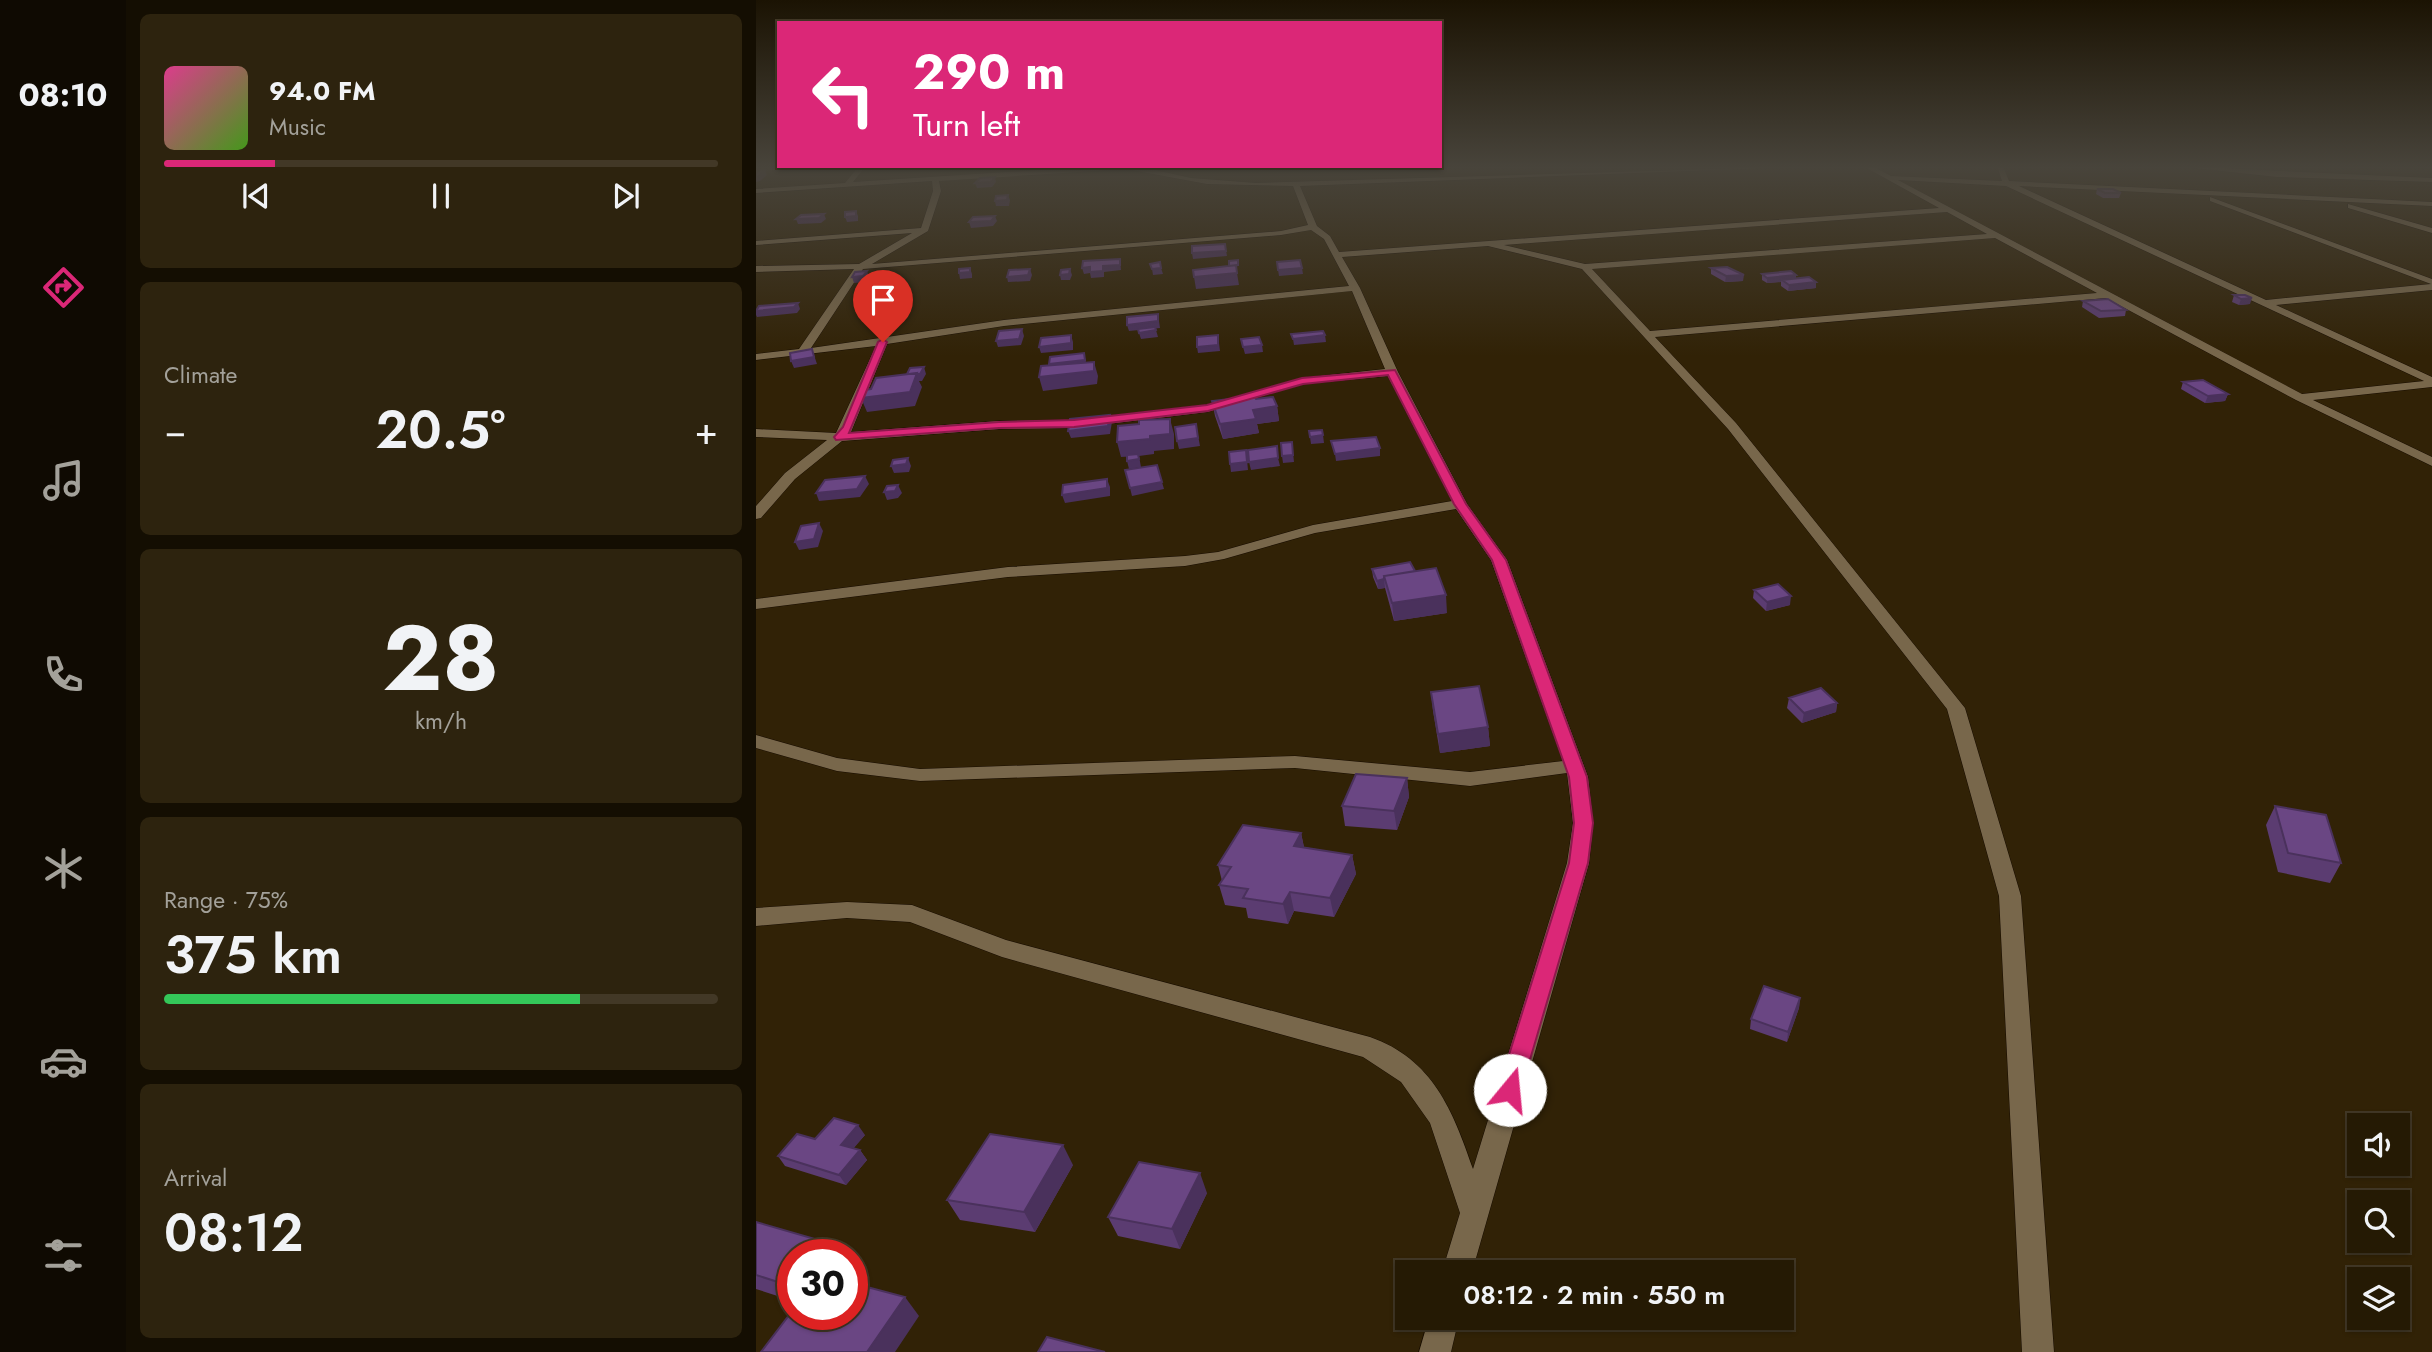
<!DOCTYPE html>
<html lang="en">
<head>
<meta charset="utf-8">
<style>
  :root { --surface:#251a04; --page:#2d230e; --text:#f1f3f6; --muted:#a3a19a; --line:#423826; --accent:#db2777 }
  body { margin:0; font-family:Jost,sans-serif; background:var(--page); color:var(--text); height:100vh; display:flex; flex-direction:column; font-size:26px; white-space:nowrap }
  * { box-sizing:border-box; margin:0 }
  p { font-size:23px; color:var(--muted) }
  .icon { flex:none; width:38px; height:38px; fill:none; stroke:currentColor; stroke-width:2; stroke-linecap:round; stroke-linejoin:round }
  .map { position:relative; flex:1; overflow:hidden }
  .drawer { display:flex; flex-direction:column; gap:14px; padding:14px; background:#140e02; width:630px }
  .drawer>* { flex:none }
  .guide { position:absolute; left:21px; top:21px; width:665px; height:147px; border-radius:0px; box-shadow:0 2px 5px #0004,0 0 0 2px var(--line); background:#db2777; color:#fff; overflow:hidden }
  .buttons { position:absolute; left:1591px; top:1113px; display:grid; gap:14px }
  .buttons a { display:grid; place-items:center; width:63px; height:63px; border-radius:0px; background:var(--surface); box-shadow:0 2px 5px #0004,0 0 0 2px var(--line); font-size:35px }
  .speed { position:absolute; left:21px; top:1239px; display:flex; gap:14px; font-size:35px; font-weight:700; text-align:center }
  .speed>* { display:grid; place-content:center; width:91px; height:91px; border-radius:50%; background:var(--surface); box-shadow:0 2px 5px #0004,0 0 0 2px var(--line); line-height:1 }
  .speed .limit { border:10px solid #d22; background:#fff; color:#111 }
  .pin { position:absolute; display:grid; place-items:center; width:60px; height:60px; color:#fff; margin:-72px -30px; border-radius:50% 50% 50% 0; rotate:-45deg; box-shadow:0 0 7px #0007 }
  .pin .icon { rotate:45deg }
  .me { position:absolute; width:77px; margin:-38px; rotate:17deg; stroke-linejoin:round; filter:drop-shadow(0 0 5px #0008) }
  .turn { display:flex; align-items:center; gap:24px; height:147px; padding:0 21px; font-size:32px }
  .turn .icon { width:91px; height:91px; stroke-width:2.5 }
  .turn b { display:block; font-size:49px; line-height:60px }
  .big { font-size:52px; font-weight:600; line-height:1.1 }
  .drawer .widget { flex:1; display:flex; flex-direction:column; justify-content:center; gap:10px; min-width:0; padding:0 24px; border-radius:10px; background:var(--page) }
  .drawer .dial { align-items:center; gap:0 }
  .dial b { font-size:91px; line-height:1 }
  .song { display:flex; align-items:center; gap:21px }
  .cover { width:84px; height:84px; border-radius:10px; background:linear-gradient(135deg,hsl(330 70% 55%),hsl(100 70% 35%)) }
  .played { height:7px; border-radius:4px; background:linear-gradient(90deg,var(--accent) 20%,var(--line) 20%) }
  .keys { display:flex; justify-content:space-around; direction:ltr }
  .heat { display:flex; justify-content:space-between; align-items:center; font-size:38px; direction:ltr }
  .charge { height:10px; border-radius:5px; background:linear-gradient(90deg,#34c759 75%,var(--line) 0) }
  .trip { position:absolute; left:639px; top:1260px; width:399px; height:70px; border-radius:0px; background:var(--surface); box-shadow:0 2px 5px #0004,0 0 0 2px var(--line); font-weight:600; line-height:70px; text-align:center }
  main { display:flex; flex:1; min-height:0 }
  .dock { display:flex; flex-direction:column; width:126px; justify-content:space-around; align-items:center; background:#0f0a02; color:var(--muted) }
  .dock .icon { width:49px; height:49px }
  .dock .active { color:var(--accent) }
  .dock b { font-size:32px; color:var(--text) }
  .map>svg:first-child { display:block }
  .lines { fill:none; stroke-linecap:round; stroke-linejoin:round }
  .minor-casing { stroke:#170c00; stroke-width:1 }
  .minor { fill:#78674b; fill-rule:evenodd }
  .wall { fill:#5b3c71 }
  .shaded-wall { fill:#4a315c }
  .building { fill:#6a4683; stroke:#4a315c; stroke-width:2 }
  .route { fill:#db2777; stroke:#8e194d; stroke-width:2 }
</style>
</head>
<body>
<main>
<nav class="dock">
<b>08:10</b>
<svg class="icon active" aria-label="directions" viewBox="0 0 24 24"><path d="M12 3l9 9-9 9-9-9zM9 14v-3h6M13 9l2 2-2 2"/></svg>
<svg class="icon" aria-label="music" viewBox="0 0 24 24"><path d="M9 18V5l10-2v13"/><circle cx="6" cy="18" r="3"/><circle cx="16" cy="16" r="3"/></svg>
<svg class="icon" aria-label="phone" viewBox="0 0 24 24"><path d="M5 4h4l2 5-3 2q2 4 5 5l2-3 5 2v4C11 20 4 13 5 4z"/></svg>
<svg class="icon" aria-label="climate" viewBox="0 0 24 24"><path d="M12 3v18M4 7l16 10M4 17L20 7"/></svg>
<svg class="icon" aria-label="car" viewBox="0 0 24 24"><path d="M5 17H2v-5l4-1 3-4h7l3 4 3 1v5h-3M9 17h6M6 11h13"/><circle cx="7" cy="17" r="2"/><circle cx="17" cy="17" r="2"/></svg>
<svg class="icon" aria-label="filters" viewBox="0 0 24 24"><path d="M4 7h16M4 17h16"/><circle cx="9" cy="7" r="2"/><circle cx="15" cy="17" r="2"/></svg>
</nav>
<section class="drawer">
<div class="widget">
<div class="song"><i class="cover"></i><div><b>94.0 FM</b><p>Music</p></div></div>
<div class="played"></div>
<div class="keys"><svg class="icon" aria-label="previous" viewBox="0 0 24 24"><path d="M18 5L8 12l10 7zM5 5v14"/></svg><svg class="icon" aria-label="pause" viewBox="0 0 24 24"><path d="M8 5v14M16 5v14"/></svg><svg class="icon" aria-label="next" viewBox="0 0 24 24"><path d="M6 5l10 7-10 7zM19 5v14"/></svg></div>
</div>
<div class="widget"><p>Climate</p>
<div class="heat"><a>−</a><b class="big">20.5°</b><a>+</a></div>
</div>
<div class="widget dial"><b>28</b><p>km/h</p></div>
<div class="widget"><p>Range · 75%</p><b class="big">375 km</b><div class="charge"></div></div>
<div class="widget"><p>Arrival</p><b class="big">08:12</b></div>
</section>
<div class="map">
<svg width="1676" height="1352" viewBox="0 0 1676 1352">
  <rect width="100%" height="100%" fill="#312206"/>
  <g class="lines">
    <defs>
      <path id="minor" d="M103,166H110L97,182L343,166H381L435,178L500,183L1060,166L544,186L561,226L574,236L583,252L1183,208L1107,166H1116L1135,176L1246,181L1241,166H1247L1253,181L1676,202V206L1263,186L1510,300L1675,284L1454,201V197L1676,279V290L1520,305L1676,377V387L1557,400L1676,457V466L1540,400L1350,298L899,337L980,423L1209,708L1265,896L1298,1352H1266L1243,896L1191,709L972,429L826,269L732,246L586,257L604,288L642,372L711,504L751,560L832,777L837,823L833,863L716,1272H686L704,1213L674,1123L645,1082L607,1057L246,957L154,922L91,918L0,926V908L91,902L156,905L250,940L614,1037C677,1059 697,1111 717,1169L811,863L817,823L811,773L714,786L539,768L164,781L81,771L0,748V735L81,758L164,769L539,756L714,772L807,761L735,560L700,509L559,533L468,559L429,566L252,577L0,609V599L252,567L429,556L462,552L557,525L696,501L632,376L547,384L451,412L318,428L243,429L86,441L39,479L5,518L0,519V506L29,473L71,440L0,437V429L80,433L120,346L0,360V354L43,349L98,269L0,272V266L103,264L156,233L0,245V241L165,228L177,191L176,181L0,193V189L89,183ZM370,169L451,184L537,186L552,225L525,231L116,264L172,231L185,191L183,181ZM1142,180L1250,186L1668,381L1546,394ZM1191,212L1231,234L829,264L748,245ZM555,230L568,239L593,286L248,320L55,348L107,269L525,235ZM1239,238L1341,293L894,331L836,269ZM596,291L629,369L546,378L450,405L318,420L243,421L95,432L131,344L248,326Z
        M1420,166L1676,178V182L1521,177Z
        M1592,204L1676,228V233L1592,208Z
        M673,1318H703L695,1352H663Z"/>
    </defs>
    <use href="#minor" class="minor-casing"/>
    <use href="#minor" class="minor"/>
  </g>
  <path class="wall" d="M1341,189L1365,193L1363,198H1347L1340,194Z
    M955,268L987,281L969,282L955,274Z
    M1006,274L1060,282V288L1032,291L1025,286V282L1011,283L1006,280Z
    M1478,295L1494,304L1483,305L1476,302Z
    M1327,301L1370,310L1369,316L1343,318L1326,307Z
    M1427,382L1472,394L1469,401L1449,403L1425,389Z
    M500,399L521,406L523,421L501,424L503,433L467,439L459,416L456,401Z
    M616,569L659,571L691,613L638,621L629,588L622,589L617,577Z
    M998,590L1034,605L1010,611L997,598Z
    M675,692L732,727L734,746L684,753L677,711Z
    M1033,698L1081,703L1080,712L1046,723L1031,708Z
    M651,778L653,797L641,830L589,826L586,806Z
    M1519,806L1585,863L1574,883L1522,872L1510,825Z
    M545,833L548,847L596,855L600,874L578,917L538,911L532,924L492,918L490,908L469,905L463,885L466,881L462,865Z
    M1044,998L1043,1008L1031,1042L994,1029L995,1019Z
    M109,1135L97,1148L104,1150L111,1160L90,1185L29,1166L22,1156L59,1139Z
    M317,1165L279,1232L204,1220L191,1200Z
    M451,1193L424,1249L362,1236L352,1217Z
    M0,1222L37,1255V1301L0,1289Z"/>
  <path class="shaded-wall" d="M9,170L11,175L4,181L0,182V177Z
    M239,177L240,182L236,187L221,188L219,183Z
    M252,195L254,200L253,206H240L239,201Z
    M100,211L102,216V221L91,222L89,217Z
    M68,214L70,219L65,223L42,224L40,219Z
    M239,216L241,221L237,226L215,228L213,222Z
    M469,244L471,256L437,259L436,253Z
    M364,259L365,270L348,272V277L335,278L334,273L328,274L326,268Z
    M214,268L216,274V278L204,279L203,273Z
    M405,268L407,274L397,275L396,269Z
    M546,268L547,274L523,276L522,270Z
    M274,269L276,275L274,281L252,282L251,277Z
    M314,269L316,275L314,280H305L304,275Z
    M111,271L113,277L109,282L98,283L96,277Z
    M481,273L483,285L440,289L438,277Z
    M988,275L987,281L969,282L970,276Z
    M1040,275V281L1026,280L1025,282L1011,283V278Z
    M1060,282V288L1032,291L1033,285Z
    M118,283L120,289L119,293L107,294L105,288Z
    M126,292L128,301L110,303L108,297Z
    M1496,298L1494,304L1483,305L1485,299Z
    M42,303L44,309L41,313L1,317L0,315V311Z
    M402,314L404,328L373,331L371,325Z
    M266,329L268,336L265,345L242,347L240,341Z
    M400,330L402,337L385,339L383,333Z
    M315,335L317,342V350L285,353L283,347Z
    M462,335L464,351L442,353L441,347Z
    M569,335L570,342L538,345L537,339Z
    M506,345L507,352L489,354L487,347Z
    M56,349L61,364L38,368L35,361Z
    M328,353L331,367L295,371L293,364Z
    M338,362L342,376L341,384L287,391L283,377Z
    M168,367L170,374L166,381H163L166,387L159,406L111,412L105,398Z
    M1472,394L1469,401L1449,403L1452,396Z
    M521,406L523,421L501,424L503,433L467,439L464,424L497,410Z
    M354,415L356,422L354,434L315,438L312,431Z
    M414,419L418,434V449L398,451V454L383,456L385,467L373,469L371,461L383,456L365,457L361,442L394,436Z
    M440,424L444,446L423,449L421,441Z
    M567,435L568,443L555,444L554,437Z
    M536,442L538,462L527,463L526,456Z
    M624,448V456L580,461L579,454Z
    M490,450L492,470L475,472L474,464Z
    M152,458L155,466L153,472L138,473L135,466Z
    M522,458L524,466L495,470L493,462Z
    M109,476L113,484L104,497L63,501L60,493Z
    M351,479L354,487V496L309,503L306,495Z
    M406,482L408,489L376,496L374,488Z
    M142,485L146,493L142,498L131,500L128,492Z
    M63,523L67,531L62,547L43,550L39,542Z
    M628,579L629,588L622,589L621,581Z
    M690,595L691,613L638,621L636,603Z
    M1035,596L1034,605L1010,611L1011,602Z
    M1081,703L1080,712L1046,723L1048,713Z
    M732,727L734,746L684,753L682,734Z
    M651,778L653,797L641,830L638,811Z
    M545,833L549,853L538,846Z
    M596,855L600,874L578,917L574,898Z
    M534,892L538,911L532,924L527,904Z
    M1044,998L1043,1008L1031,1042L1032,1032Z
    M102,1125L109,1135L92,1155L85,1145Z
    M307,1145L317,1165L279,1232L268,1212Z
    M104,1150L111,1160L90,1185L83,1175Z
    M444,1173L451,1193L424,1249L416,1229Z
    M59,1239L71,1255H47Z
    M37,1268V1297L25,1283Z
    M149,1297L163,1316L139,1352H111Z"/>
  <path class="building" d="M9,170L2,177H0V171Z
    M239,177L235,182L219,183L224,178Z
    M1341,189H1357L1365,193H1349Z
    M252,195L251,200L239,201L240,196Z
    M100,211V216L89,217V212Z
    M68,214L63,218L40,219L45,215Z
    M239,216L235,221L213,222L217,217Z
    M469,244L470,251L436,253V246Z
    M364,259V265L347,266V271L334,272V267L326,268L327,261Z
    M482,260V265L473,266V261Z
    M544,260L546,268L522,270L521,262Z
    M404,262L405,268L396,269L394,264Z
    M480,265L481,273L438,277L437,270Z
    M971,267L988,275L970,276L955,268Z
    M214,268V272L203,273V269Z
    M274,269L272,275L251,277L253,270Z
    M314,269L313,274L304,275L305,270Z
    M111,271L107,276L96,277L99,272Z
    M1035,271L1040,275L1011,278L1006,274Z
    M1053,277L1060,282L1033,285L1026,280Z
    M118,283L117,287L105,288L107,284Z
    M126,292V295L108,297L109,293Z
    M1478,295H1489L1496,298L1485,299Z
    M1352,299L1370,310L1345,311L1327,301Z
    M42,303L38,307L0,311L3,306Z
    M402,314V321L371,325V317Z
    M399,327L400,330L383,333L382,329Z
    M266,329L263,339L240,341L243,331Z
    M567,331L569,335L537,339L535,334Z
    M315,335V343L283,347L285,338Z
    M462,335V345L441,347V337Z
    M503,337L506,345L487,347L485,339Z
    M56,349L58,357L35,361L34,353Z
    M328,353L329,360L293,364L294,357Z
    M338,362V371L283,377L285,366Z
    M168,367L164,374H151L154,368Z
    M161,373L154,392L105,398L108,390L115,389L120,378Z
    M1447,380L1472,394L1452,396L1427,382Z
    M498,396L500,399L517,397L521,406L497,410L500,419L464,424L456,401Z
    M354,415L352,426L312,431L314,419Z
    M414,419V434L394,436V439L361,442L362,426L383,424V420Z
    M440,424L442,438L421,441L419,427Z
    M566,430L567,435L554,437L553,431Z
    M620,437L624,448L579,454L575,441Z
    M536,442L537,455L526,456L525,443Z
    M521,446L522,458L493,462L492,450Z
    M490,450L491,462L474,464L473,452Z
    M382,454L383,459L371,461V455Z
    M152,458L150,464L135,466L137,460Z
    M401,465L406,482L374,488L369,470Z
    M109,476L101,489L60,493L69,480Z
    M351,479V488L306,495L307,485Z
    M142,485L139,491L128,492L131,486Z
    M63,523L58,539L39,542L45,526Z
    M654,562L659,571L628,576V579L621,581L616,569Z
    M680,568L690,595L636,603L628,576Z
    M1022,584L1035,596L1011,602L998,590Z
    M723,686L732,727L682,734L675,692Z
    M1065,688L1081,703L1048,713L1033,698Z
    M600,774L651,778L638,811L586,806Z
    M1519,806L1570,815L1585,863L1532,853Z
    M487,825L545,833L538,846L596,855L574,898L534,892L527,904L487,898L492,889L463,885L475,867L462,865Z
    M1008,986L1044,998L1032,1032L995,1019Z
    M78,1118L102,1125L85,1145L104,1150L83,1175L22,1156L41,1134L59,1139Z
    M234,1134L307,1145L268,1212L191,1200Z
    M383,1162L444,1173L416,1229L352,1217Z
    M0,1222L59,1239L47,1255H37V1268L25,1283L0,1275Z
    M96,1283L149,1297L111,1352H5L37,1310V1314H96Z
    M291,1337L349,1352H282Z"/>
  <linearGradient id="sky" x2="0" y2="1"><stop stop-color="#1b1303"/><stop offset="0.47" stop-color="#48443b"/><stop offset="1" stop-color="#48443b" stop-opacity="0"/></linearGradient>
  <rect width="1676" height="356" fill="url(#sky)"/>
  <path class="route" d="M127,339L131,342L93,433L243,422L318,420L451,405L546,378L639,370L710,504L750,560L831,777L837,823L832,863L763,1097L754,1100L746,1097L742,1090L813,863L818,823L813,777L736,560L698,504L632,375L547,384L452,411L318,427L243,428L80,440L78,437L87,427L122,342Z"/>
</svg>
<div class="buttons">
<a><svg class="icon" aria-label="sound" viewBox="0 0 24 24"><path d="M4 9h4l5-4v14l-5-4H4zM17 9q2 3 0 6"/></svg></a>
<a><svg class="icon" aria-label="search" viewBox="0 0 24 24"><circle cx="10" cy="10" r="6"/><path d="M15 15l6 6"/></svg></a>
<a><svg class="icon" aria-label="layers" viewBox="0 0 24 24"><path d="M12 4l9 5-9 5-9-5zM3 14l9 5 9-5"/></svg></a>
</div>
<div class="speed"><div class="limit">30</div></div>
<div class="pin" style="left:127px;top:342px;background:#d93025"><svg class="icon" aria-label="arrive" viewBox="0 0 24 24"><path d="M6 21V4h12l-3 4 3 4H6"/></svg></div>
<svg class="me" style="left:754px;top:1090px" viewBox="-20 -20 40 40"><circle r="19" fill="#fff"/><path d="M0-13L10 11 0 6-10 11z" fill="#db2777"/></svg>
<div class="trip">08:12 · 2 min · 550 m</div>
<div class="guide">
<div class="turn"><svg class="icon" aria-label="left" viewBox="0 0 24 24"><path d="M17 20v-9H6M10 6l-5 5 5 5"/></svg><div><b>290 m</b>Turn left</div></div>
</div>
</div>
</main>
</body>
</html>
